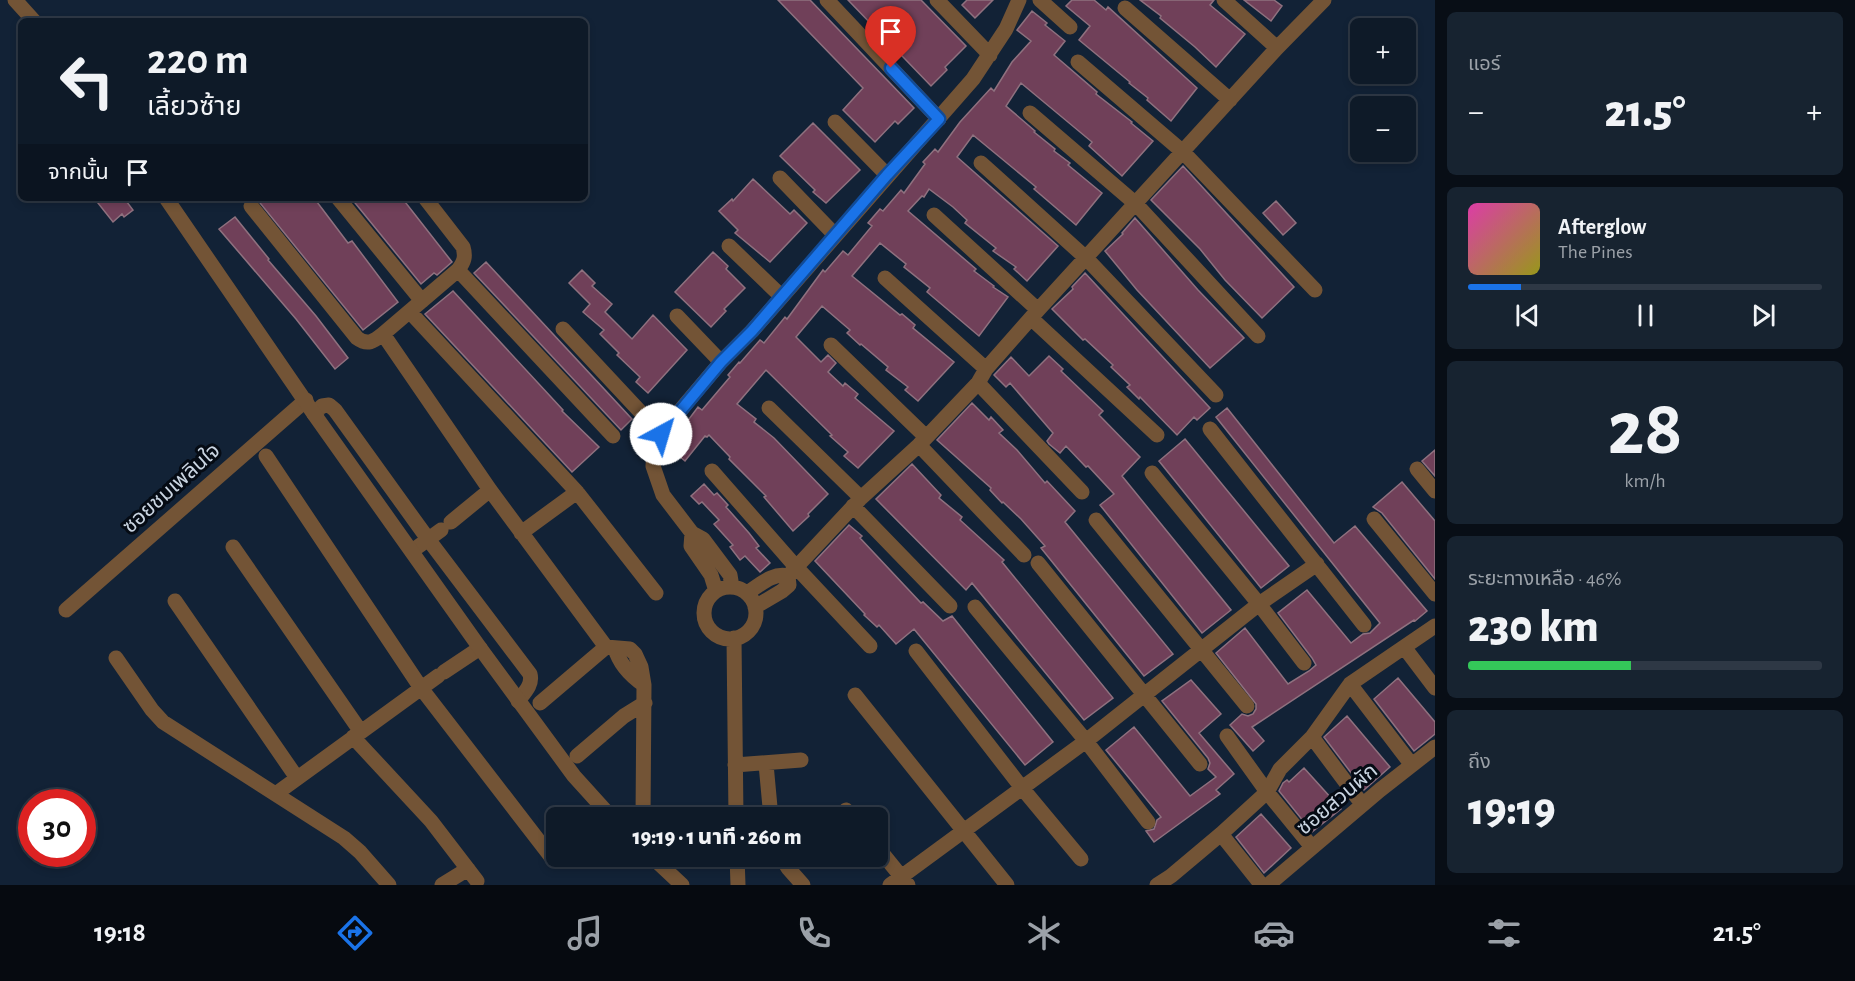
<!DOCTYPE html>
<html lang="th">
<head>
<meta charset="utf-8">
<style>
  :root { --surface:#0e1a28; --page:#172330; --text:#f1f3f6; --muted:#9ba1a8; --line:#2e3845; --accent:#1a73e8 }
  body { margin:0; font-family:"Alegreya Sans","Noto Sans Thai",sans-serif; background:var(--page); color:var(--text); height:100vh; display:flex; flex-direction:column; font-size:22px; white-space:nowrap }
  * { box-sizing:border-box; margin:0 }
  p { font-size:20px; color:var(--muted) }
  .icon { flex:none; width:33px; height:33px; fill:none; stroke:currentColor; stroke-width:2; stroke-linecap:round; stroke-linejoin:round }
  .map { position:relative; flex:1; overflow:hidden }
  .side { display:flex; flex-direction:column; gap:12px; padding:12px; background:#080e16; width:420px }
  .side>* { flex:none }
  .top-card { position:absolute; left:18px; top:18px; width:570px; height:183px; border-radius:9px; box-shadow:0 3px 9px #0003,0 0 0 2px var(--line); background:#0e1a28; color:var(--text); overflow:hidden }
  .tools { position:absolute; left:1350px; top:18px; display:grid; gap:12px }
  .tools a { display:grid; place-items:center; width:66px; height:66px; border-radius:9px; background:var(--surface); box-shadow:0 3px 9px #0003,0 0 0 2px var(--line); font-size:30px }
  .speed { position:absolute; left:18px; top:789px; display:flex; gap:12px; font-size:30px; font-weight:700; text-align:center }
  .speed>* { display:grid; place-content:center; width:78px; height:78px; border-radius:50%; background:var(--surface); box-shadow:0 3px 9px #0003,0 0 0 2px var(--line); line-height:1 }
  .speed .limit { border:9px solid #d22; background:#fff; color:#111 }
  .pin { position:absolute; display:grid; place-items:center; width:51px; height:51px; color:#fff; margin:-62px -26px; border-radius:50% 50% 50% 0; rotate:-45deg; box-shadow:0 0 6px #0007 }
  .pin .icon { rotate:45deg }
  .me { position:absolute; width:66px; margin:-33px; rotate:39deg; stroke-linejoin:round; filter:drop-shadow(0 0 4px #0008) }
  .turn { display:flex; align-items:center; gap:21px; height:126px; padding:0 30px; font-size:27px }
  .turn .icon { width:78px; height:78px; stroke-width:2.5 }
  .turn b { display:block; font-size:42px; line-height:51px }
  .then { display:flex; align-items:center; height:57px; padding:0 30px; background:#0003; gap:12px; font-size:22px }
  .big { font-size:45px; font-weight:800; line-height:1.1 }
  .side .card { flex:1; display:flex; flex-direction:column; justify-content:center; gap:9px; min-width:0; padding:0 21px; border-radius:9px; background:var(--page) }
  .side .dial { align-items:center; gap:0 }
  .dial b { font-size:78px; line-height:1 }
  .song { display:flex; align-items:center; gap:18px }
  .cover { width:72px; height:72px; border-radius:9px; background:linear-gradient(135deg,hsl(320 70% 55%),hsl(60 70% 35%)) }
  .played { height:6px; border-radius:3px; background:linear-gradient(90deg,var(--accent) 15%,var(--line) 15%) }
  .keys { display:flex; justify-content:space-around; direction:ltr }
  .heat { display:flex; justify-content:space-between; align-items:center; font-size:33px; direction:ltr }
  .charge { height:9px; border-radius:4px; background:linear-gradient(90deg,#34c759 46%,var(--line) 0) }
  .trip { position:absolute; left:546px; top:807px; width:342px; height:60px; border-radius:9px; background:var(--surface); box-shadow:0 3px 9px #0003,0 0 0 2px var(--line); font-weight:800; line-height:60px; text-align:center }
  .tabs { display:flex; height:96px; justify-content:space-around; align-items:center; background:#060a10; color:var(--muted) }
  .tabs .icon { width:42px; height:42px }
  .tabs .active { color:var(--accent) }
  .tabs b { font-size:27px; color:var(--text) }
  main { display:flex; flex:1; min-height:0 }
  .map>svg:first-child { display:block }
  .building { fill:#704059; stroke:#8f717f; stroke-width:1.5 }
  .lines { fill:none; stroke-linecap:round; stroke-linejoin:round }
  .minor { stroke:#735436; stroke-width:15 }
  .tertiary { stroke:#735436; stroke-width:15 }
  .route-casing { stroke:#114b97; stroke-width:15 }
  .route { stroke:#1a73e8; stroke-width:10 }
  .labels { text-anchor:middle; stroke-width:6; stroke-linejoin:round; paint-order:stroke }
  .street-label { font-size:21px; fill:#c9d4e1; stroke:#050b14 }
</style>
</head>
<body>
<main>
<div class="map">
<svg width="1435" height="885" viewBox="0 0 1435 885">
  <rect width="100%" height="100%" fill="#122236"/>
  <path class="building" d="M778,0H810L914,108L898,124L895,121L875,142L843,110L863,88Z
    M848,0H921L966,46L945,67L947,70L931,86Z
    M967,0H993L975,18L962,5Z
    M1072,0H1094L1106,10L1108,7L1197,88L1171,121L1147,100L1148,98L1129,83L1130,82L1079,40L1090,26L1066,6Z
    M1140,0H1214L1210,5L1245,34L1216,67L1195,47L1160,18L1161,16Z
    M1244,0H1274L1282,6L1271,21Z
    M1032,11L1047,23L1045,25L1065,41L1054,55L1097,92L1096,94L1132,122L1131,123L1153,141L1122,176L1089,146L1092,142L1021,83L1006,106L1035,131L1034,132L1055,149L1054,151L1070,163L1068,165L1102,193L1076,225L1034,189L1036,187L973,135L957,157L1058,246L1027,281L1014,269L1016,267L993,251L996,248L965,223L967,220L953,207L929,189L924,197L922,196L908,211L976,269L974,271L994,286L993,287L1008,297L979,336L927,292L930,288L904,267L906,264L880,243L852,276L900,315L902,314L915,325L913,328L954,362L918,401L905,390L908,387L886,370L888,367L861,344L860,345L847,333L850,330L822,306L796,337L821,362L828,355L836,363L828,372L843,386L845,383L858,394L855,398L894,431L858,468L844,456L848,452L830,436L832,435L766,370L737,404L756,419L754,422L774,438L828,494L808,514L809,516L793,531L764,497L766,496L729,459L730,457L709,435L707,437L705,436L685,461L668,447L698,407L702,410L730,377L728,375L739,362L740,363L760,340L764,343L785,317L787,319L823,270L825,272L843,251L848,255L872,226L868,223L880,209L883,211L901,190L904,193L925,164L923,162L935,149L938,152L960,122L991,88L994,91L1012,62L1031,41L1017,30Z
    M813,123L860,170L826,203L813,192L815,190L780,156Z
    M1183,166L1294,287L1262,318L1225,280L1200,249L1151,200Z
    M753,179L790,214L794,210L807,223L770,262L735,233L738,230L719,211L732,199L733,201Z
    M94,198H124L133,210L124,217L122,214L113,222Z
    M256,198H314L348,243L352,241L398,302L363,330Z
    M351,198H402L452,262L437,275L434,273L421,284Z
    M1276,201L1296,223L1283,235L1263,213Z
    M235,217L269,259L268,260L316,316L348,358L335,369L296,319L219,229Z
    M1135,218L1198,290L1244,338L1210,368L1137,290L1105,251L1123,234L1122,233Z
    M713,252L728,266L726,269L745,288L724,309L726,311L711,327L675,292Z
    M486,262L632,419L621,430L474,273Z
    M582,270L595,283L592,286L612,304L605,312L632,339L653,315L687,350L648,393L636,382L640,377L617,355L619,353L600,334L604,330L583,312L590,304L569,283Z
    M1085,273L1210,408L1197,420L1194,417L1177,435L1140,397L1139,399L1127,387L1130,385L1111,367L1113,365L1085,339L1083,340L1052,309L1073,289L1072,287Z
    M453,291L563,410L562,411L599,447L572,472L425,314Z
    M1049,356L1063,369L1061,371L1103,411L1099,415L1140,457L1122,476L1231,610L1202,633L1100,505L1114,494L1088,466L1086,467L1066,446L1060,453L1049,444L1047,441L1053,433L1010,383L1006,387L994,375L1011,357L1029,376Z
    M972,403L989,420L991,417L1003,430L999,433L1017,450L1045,483L1047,481L1075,511L1065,522L1173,654L1144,676L1041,548L1045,546L1021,519L1003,502L1002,503L990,490L991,488L937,440Z
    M1227,408L1334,543L1355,526L1427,611L1415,621L1414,620L1252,727L1264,741L1253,751L1230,725L1242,714L1248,716L1253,714L1256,709V704L1216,653L1245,628L1288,684L1309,671L1316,665L1312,658L1278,613L1307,590L1351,643L1363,634L1370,633L1380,623L1216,417Z
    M1185,439L1289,566L1261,588L1159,461Z
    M1435,450V476L1422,461Z
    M912,464L941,495L939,498L962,517L960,520L1004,560L1002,562L1113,698L1084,720L972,583L966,590L876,499Z
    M1402,482L1435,521V579L1382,513L1373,507Z
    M704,484L714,495L717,493L728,505L726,507L749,533L759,546L756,548L770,563L760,572L745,556L740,560L730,547L733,545L714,524L719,520L702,502L699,504L691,496Z
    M849,525L862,536L860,538L921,603L923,602L943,621L952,616L1053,742L1025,765L914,629L896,644L879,625L877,627L864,615L865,614L815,561Z
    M1398,678L1435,722V734L1414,751L1374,699Z
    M1191,680L1221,714L1199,733L1234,774L1216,790L1220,794L1154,842L1146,831L1154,829L1157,820L1161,817L1106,750L1134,727L1190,796L1216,777L1208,769L1210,763L1208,758L1162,701Z
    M1347,716L1390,767L1364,790L1324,737Z
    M1304,768L1341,809L1312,832L1279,791L1283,783L1287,780L1289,782Z
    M1261,814L1291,848L1264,873L1236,837Z"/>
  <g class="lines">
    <path class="minor" d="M827,0L939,119
      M937,0L990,55
      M1040,0L1070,27
      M1224,0L1277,48
      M1125,8L1230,100
      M1078,62L1183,152L1315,290
      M1030,113L1136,204L1258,336
      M835,122L887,175
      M981,163L1086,258L1216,395
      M780,178L835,235
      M338,198L422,301
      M251,206L357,338C368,346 374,341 383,334L458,270C464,262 466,257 463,247L425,198
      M934,215L1038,310
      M729,246L781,296
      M458,270L613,436
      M885,278L986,369
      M410,312L577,492L656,593
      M677,316L721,362
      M1032,319L1157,435
      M563,329L661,434
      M383,334L490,490L606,647L540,703
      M831,345L926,437
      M978,383L1082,492
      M769,408L861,498
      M314,414L322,406L329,405L335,410L428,539L530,674C533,685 524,693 518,701
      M1210,429L1364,625
      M919,445L1024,555
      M266,456L421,688L552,858
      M1417,469L1435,491
      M712,471L796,567L870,646
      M1152,473L1259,604L1304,663
      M853,506L950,606
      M1374,519L1435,594
      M1096,520L1247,706
      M451,522L490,490
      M521,533L577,492
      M692,533L691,546L711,575L716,591
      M233,547L361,732
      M412,551L441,530
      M1038,563L1200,764
      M732,587L730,575L703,539L692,533L663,495L653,466L654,449L661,434L672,420L721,362L752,331L973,79L1006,29L1019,0
      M704 613a26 26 0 1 1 52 0a26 26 0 1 1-52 0Z
      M747,593C760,585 773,572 788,576
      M175,601L297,778
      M755,607L782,591L789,585L788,576L861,498L919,445L978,383L986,369L1038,310L1277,48L1324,0
      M975,607L1086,741L1148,822
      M66,610L306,400
      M734,638L736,818
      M606,647L630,649L635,654L641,667L644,685L643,818
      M1404,647L1435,688
      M615,648C619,663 631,676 644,685
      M916,651L1022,788L1081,859
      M116,658L152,710L163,722L344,838L360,852L389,885
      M444,672L480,648
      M1350,684L1408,760
      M855,695L1007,885
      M1227,736L1267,792L1307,841
      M353,737L431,821L477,881
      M1312,737L1359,800
      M577,756L624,716L645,703
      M766,764L771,818
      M735,765L801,760
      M277,793L438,676
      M846,810L852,818
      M1221,834L1260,883
      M878,848L908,885
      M737,856L738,885
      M781,856L788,868L803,885
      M442,885L468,869
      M890,885L1086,741L1259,604L1317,564
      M1157,885L1171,876L1221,834L1267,792L1280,769L1312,737L1350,684L1435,626
      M1268,885L1380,790L1435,747"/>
    <path class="tertiary" d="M15,0L34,21
      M166,198L314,414L480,648L574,776L612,818
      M651,856L682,885"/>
  </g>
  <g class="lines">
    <defs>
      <path id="route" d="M661,434L721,362L752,331L887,175L939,119L891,68"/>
    </defs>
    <use href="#route" class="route-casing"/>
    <use href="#route" class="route"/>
  </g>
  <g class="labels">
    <g class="street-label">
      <text transform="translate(171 488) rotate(-42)" y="7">ซอยชมเพลินใจ</text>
      <text transform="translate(1337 799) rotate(-40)" y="7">ซอยสวนผัก</text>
    </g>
  </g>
</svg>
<div class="tools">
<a>+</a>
<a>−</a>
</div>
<div class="speed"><div class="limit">30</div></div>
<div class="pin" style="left:891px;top:68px;background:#d93025"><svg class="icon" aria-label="arrive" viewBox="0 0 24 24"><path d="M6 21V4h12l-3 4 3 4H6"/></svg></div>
<svg class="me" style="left:661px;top:434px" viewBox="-20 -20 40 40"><circle r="19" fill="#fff"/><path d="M0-13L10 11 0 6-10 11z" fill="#1a73e8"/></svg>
<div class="trip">19:19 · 1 นาที · 260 m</div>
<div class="top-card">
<div class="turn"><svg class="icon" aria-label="left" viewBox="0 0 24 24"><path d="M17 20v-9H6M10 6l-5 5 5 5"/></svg><div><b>220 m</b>เลี้ยวซ้าย</div></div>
<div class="then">จากนั้น<svg class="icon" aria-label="arrive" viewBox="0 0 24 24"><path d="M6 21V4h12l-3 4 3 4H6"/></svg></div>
</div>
</div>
<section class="side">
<div class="card"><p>แอร์</p>
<div class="heat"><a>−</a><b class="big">21.5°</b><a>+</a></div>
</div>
<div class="card">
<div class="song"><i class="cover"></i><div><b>Afterglow</b><p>The Pines</p></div></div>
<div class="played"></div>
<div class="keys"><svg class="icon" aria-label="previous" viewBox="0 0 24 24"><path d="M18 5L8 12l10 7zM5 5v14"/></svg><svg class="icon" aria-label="pause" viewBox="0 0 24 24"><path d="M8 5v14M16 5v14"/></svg><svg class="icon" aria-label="next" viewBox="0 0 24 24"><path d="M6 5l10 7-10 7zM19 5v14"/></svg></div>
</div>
<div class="card dial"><b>28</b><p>km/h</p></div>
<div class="card"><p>ระยะทางเหลือ · 46%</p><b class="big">230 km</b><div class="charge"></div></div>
<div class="card"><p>ถึง</p><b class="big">19:19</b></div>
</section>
</main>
<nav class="tabs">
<b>19:18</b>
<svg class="icon active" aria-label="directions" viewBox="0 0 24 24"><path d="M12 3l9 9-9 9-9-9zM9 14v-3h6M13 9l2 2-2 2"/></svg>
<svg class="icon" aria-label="music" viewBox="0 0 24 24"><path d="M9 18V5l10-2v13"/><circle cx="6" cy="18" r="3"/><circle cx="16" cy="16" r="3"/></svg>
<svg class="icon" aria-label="phone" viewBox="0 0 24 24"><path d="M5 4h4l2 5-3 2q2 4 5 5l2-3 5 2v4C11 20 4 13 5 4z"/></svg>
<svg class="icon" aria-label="climate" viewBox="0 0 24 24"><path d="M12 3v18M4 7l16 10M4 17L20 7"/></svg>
<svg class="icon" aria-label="car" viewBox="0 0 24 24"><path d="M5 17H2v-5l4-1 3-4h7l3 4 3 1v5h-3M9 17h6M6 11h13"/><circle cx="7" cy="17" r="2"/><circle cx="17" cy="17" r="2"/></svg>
<svg class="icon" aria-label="filters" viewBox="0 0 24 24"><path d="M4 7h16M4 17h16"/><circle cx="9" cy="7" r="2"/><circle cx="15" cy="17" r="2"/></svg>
<b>21.5°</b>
</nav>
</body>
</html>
